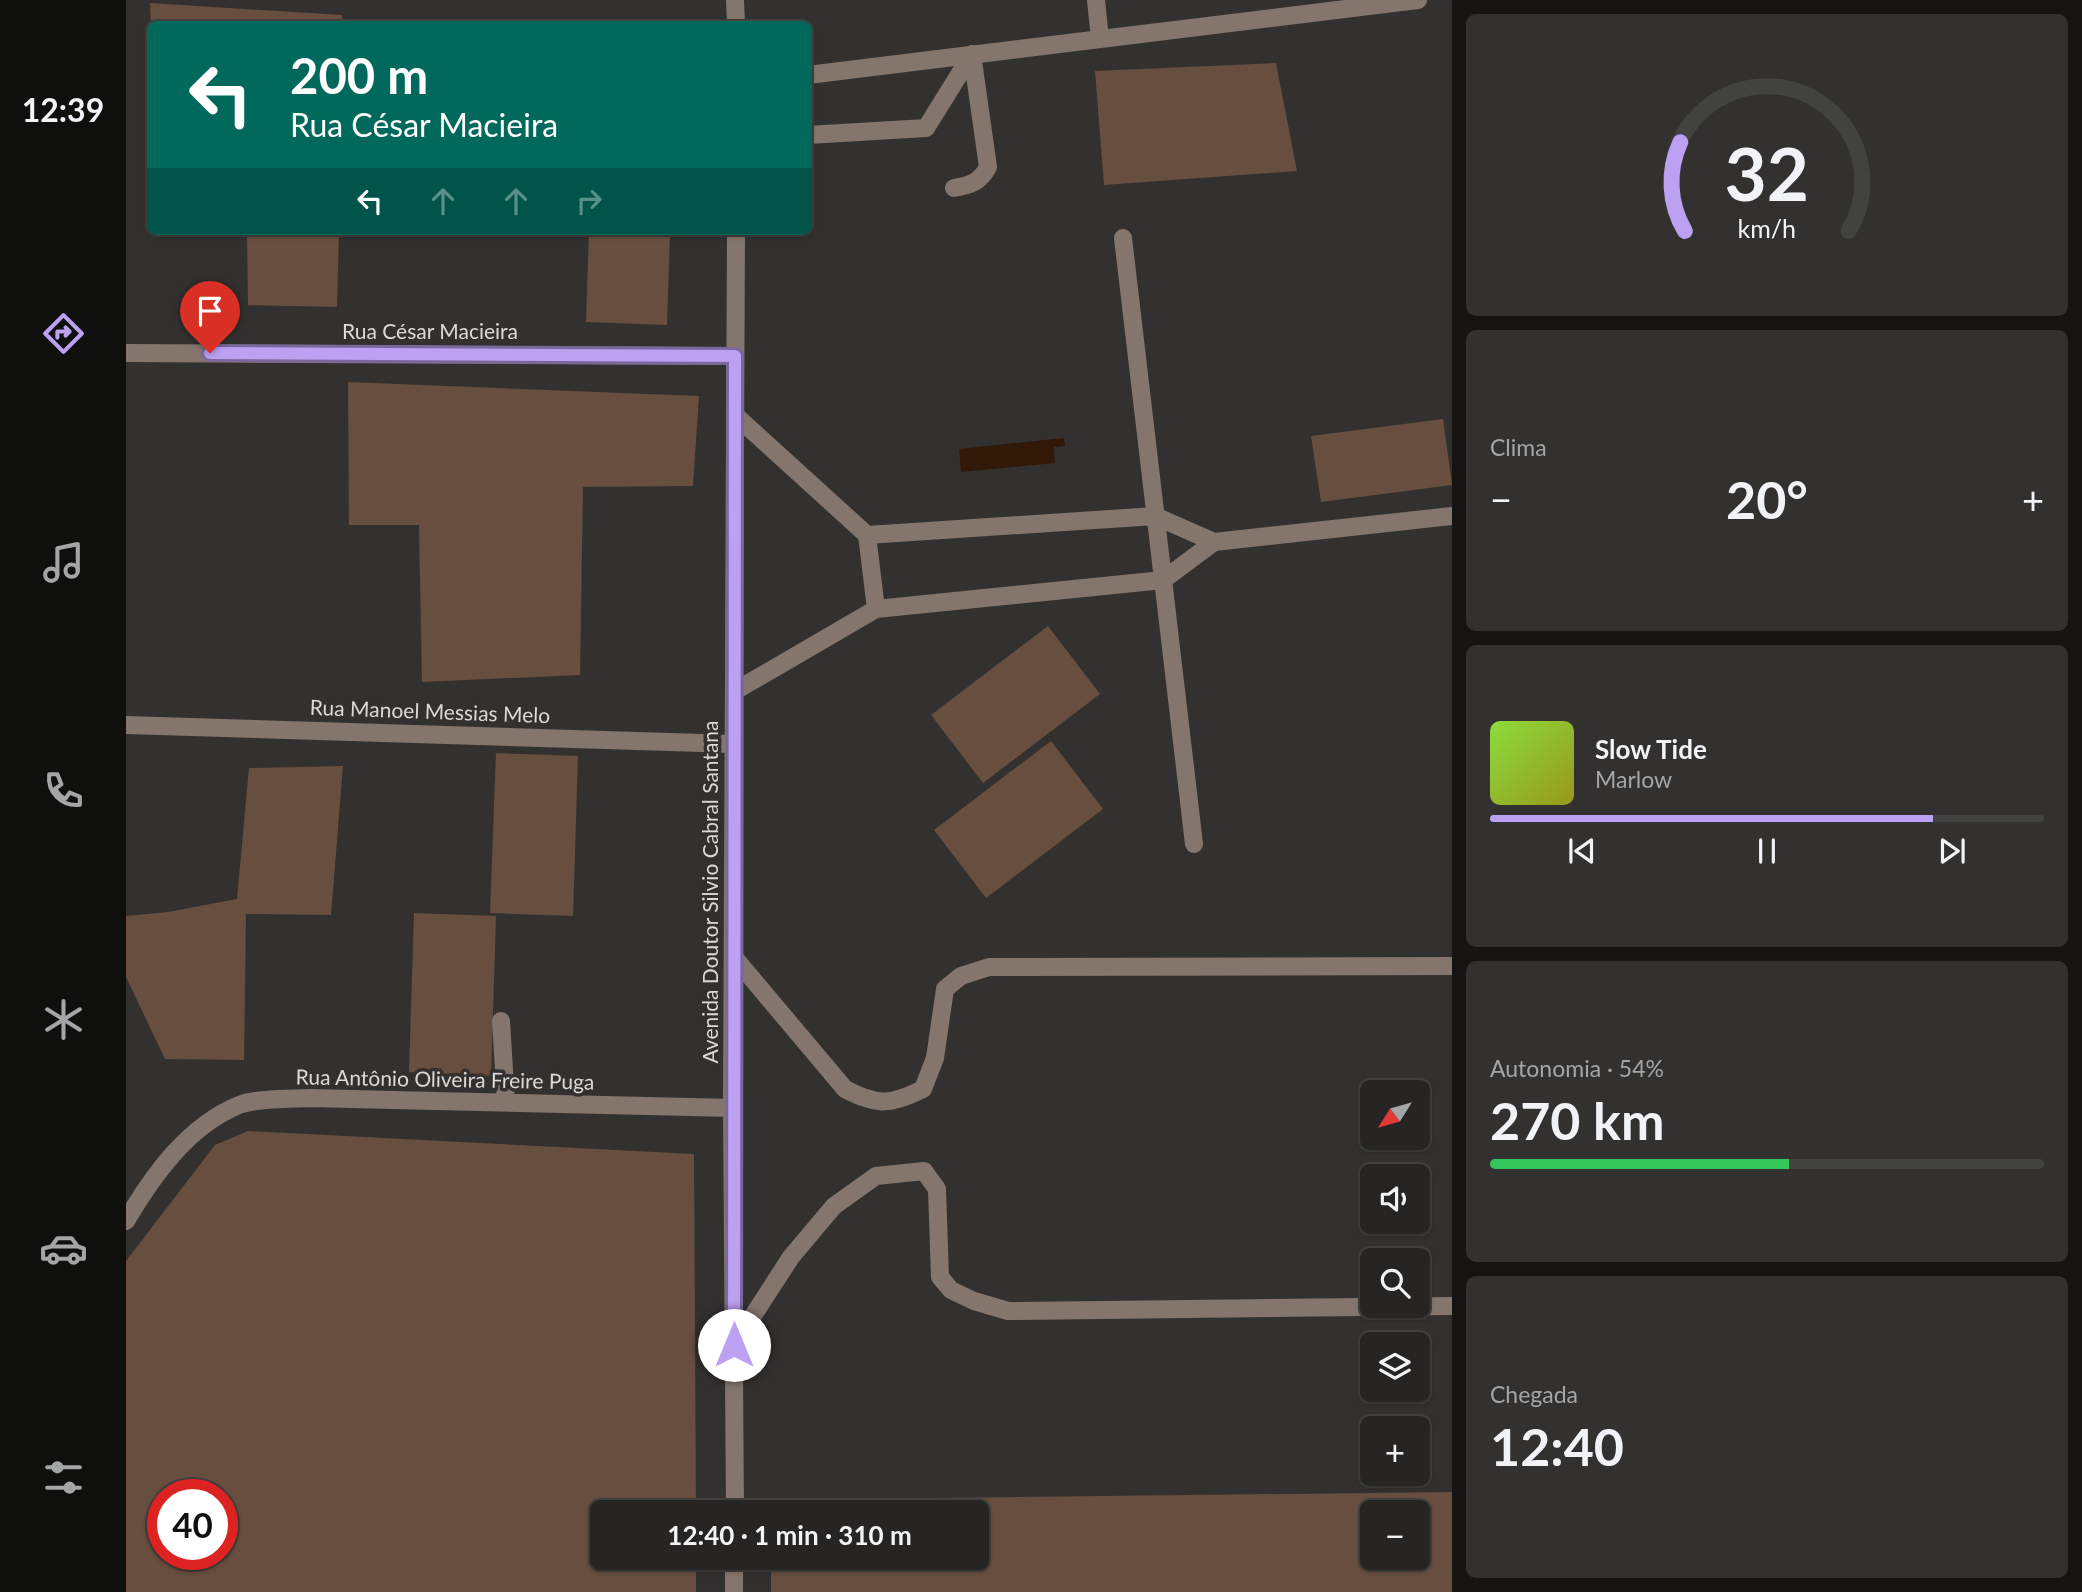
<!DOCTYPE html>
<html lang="pt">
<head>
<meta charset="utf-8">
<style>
  :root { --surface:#262523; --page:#323130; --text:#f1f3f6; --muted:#a4a5a6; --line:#424241; --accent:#bca0f2 }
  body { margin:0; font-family:Lato,sans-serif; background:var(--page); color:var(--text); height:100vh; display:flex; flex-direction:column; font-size:26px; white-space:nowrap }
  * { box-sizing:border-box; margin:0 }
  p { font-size:23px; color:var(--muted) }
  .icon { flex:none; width:38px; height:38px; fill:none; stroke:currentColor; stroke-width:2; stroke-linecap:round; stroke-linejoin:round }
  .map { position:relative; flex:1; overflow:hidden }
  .drawer { display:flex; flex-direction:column; gap:14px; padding:14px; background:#151413; width:630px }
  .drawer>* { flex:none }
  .guide { position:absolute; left:21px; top:21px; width:665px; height:214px; border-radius:10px; box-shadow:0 2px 5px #0004,0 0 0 2px var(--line); background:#00695c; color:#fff; overflow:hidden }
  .needle { width:46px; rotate:233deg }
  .tools { position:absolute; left:1234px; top:1080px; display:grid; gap:14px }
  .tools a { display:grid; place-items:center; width:70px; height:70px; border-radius:10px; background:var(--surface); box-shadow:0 2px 5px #0004,0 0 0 2px var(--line); font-size:35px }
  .speed { position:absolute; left:21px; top:1479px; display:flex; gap:14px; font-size:35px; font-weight:700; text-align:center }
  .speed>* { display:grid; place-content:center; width:91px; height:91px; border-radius:50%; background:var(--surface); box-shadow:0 2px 5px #0004,0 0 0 2px var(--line); line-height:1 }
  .speed .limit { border:10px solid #d22; background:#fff; color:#111 }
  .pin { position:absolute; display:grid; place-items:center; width:60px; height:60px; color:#fff; margin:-72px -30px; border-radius:50% 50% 50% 0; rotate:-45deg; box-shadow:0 0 7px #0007 }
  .pin .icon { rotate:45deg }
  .me { position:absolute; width:77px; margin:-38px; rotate:0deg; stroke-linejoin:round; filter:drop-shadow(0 0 5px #0008) }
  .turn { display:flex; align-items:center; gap:24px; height:147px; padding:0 28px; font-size:32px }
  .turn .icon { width:91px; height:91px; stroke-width:2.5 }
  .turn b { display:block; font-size:49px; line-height:60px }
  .lanes { display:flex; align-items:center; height:66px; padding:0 28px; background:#0003; justify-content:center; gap:35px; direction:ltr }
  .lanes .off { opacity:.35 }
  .big { font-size:52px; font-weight:700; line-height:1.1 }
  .drawer .tile { flex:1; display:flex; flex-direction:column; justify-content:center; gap:10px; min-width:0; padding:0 24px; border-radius:10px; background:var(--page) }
  .drawer .dial { align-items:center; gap:0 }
  .dial svg { height:182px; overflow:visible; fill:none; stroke:var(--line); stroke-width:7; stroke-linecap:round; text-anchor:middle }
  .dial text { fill:var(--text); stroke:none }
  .song { display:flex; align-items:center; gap:21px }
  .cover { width:84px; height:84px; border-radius:10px; background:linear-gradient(135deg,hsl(90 70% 55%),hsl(60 70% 35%)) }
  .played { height:7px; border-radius:4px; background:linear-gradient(90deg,var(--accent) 80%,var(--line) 80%) }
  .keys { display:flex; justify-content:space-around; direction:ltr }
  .heat { display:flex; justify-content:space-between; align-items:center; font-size:38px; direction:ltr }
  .charge { height:10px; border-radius:5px; background:linear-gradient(90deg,#34c759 54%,var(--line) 0) }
  .trip { position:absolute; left:464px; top:1500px; width:399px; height:70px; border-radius:10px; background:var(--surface); box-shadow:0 2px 5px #0004,0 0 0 2px var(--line); font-weight:700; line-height:70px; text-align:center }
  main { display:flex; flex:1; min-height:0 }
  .tab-bar { display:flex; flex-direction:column; width:126px; justify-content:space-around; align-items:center; background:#0f0f0e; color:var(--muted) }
  .tab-bar .icon { width:49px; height:49px }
  .tab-bar .active { color:var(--accent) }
  .tab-bar b { font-size:32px; color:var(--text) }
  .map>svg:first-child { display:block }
  .green { fill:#674e3e; fill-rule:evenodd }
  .water { fill:#311807 }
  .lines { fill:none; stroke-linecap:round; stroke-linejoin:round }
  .minor { stroke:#84766d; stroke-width:18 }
  .route-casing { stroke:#7a689d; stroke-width:18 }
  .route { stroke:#bca0f2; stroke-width:12 }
  .labels { text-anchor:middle; stroke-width:7; stroke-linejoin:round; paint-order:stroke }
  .street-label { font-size:21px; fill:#dcdad9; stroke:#33312f }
</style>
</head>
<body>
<main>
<nav class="tab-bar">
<b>12:39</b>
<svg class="icon active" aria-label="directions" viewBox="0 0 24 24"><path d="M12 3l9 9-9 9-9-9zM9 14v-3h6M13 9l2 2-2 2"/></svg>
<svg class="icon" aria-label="music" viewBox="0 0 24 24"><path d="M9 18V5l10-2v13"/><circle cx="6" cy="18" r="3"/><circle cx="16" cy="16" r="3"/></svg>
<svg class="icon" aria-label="phone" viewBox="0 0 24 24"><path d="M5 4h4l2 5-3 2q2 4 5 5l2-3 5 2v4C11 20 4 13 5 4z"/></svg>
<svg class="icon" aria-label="climate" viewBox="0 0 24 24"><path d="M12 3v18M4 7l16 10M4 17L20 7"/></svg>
<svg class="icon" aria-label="car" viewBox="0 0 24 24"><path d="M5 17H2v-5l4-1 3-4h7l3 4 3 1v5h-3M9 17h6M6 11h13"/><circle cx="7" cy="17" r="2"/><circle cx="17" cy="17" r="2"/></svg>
<svg class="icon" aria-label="filters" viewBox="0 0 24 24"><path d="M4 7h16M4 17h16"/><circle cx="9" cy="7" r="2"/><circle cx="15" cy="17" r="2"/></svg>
</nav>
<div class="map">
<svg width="1326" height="1592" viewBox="0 0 1326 1592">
  <rect width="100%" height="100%" fill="#33312f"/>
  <path class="green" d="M24,3L216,15V24H25Z
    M1150,63L1171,171L978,185L969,71Z
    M121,231H213L211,307L122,305Z
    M463,231H544L541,325L460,322Z
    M222,382L573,396L567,486L457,487L454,675L296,682L293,525H223Z
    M1317,419L1326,485L1195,502L1185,436Z
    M922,626L974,694L857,783L805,715Z
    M925,741L977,809L860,898L808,830Z
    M370,753L452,756L447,916L364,913Z
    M217,766L205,915L120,914L118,1060L39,1059L0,977V916L42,912L111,899L123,768Z
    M288,913L370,916L365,1076L283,1072Z
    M122,1131L568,1154L570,1512H476V1558H570V1592H0V1261L89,1145ZM96,1494V1554H37V1494Z
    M1326,1492V1592H645V1558H850V1512H644L643,1500ZM1292,1512V1558H1246V1512Z"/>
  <path class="water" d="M938,438L939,446L928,447L929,463L835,472L833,449Z"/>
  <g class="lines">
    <path class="minor" d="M609,0L610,24
      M970,0L974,39
      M682,75L1292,0
      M682,135L800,128L846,54
      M828,188C845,185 854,182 862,167L846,54
      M997,238L1068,844
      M0,353L609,356
      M610,416L741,535L1029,516L1088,542
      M741,535L750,609
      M609,691L750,609L1037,580L1088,542L1326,516
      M0,725L608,744
      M607,956L719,1089C751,1106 765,1105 797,1089L809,1058L819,989L835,976L863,967L1326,966
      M375,1021L380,1102
      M0,1221C27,1175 62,1126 113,1105C130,1098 165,1099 184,1098L606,1108
      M608,1345L665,1257L708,1206L750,1176L798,1171L811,1189L814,1277L825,1290L848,1301L882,1311L1326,1306
      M609,1512L606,1108L610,231
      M608,1592V1558"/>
  </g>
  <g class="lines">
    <defs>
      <path id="route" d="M84,353L609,356L608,1345"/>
    </defs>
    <use href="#route" class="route-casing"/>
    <use href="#route" class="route"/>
  </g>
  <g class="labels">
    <g class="street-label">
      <text x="304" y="339">Rua César Macieira</text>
      <text transform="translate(304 712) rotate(2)" y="7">Rua Manoel Messias Melo</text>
      <text transform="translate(585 892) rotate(-90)" y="7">Avenida Doutor Silvio Cabral Santana</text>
      <text transform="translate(319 1080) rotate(1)" y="7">Rua Antônio Oliveira Freire Puga</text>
    </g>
  </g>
</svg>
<div class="tools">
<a><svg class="needle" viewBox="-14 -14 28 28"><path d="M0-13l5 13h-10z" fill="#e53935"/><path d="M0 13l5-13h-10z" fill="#a4a5a6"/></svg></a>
<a><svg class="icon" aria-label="sound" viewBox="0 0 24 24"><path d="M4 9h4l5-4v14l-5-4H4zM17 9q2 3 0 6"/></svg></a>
<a><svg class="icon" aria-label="search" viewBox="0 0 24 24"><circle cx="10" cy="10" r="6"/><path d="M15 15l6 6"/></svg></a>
<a><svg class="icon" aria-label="layers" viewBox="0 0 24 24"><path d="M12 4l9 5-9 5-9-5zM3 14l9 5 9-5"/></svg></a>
<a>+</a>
<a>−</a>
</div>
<div class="speed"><div class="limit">40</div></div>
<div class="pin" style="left:84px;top:353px;background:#d93025"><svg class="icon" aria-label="arrive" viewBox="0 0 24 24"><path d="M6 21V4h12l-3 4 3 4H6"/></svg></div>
<svg class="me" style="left:608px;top:1345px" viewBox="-20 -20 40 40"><circle r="19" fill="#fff"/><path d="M0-13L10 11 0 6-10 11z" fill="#bca0f2"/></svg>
<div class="trip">12:40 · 1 min · 310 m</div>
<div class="guide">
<div class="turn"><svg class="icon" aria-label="left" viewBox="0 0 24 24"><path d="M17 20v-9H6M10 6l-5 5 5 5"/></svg><div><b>200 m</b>Rua César Macieira</div></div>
<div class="lanes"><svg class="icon" aria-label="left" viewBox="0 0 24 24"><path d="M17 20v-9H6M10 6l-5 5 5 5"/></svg><svg class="icon off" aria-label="ahead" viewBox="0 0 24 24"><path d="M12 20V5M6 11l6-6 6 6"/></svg><svg class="icon off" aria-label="ahead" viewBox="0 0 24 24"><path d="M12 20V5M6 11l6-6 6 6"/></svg><svg class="icon off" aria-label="right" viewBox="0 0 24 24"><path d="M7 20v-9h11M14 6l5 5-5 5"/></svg></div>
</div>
</div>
<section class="drawer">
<div class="tile dial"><svg viewBox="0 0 100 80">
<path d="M14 69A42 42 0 1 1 86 69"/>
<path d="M14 69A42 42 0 0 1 12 30" stroke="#bca0f2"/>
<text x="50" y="56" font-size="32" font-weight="700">32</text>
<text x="50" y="72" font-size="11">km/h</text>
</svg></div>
<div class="tile"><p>Clima</p>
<div class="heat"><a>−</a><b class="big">20°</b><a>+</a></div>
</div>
<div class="tile">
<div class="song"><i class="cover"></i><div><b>Slow Tide</b><p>Marlow</p></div></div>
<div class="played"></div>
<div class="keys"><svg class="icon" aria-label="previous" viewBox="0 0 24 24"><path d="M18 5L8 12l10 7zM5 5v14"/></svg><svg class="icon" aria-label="pause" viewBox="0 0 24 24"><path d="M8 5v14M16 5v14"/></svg><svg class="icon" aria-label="next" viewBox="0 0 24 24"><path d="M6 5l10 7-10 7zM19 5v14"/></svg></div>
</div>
<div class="tile"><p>Autonomia · 54%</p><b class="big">270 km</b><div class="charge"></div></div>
<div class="tile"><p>Chegada</p><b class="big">12:40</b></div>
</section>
</main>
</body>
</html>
